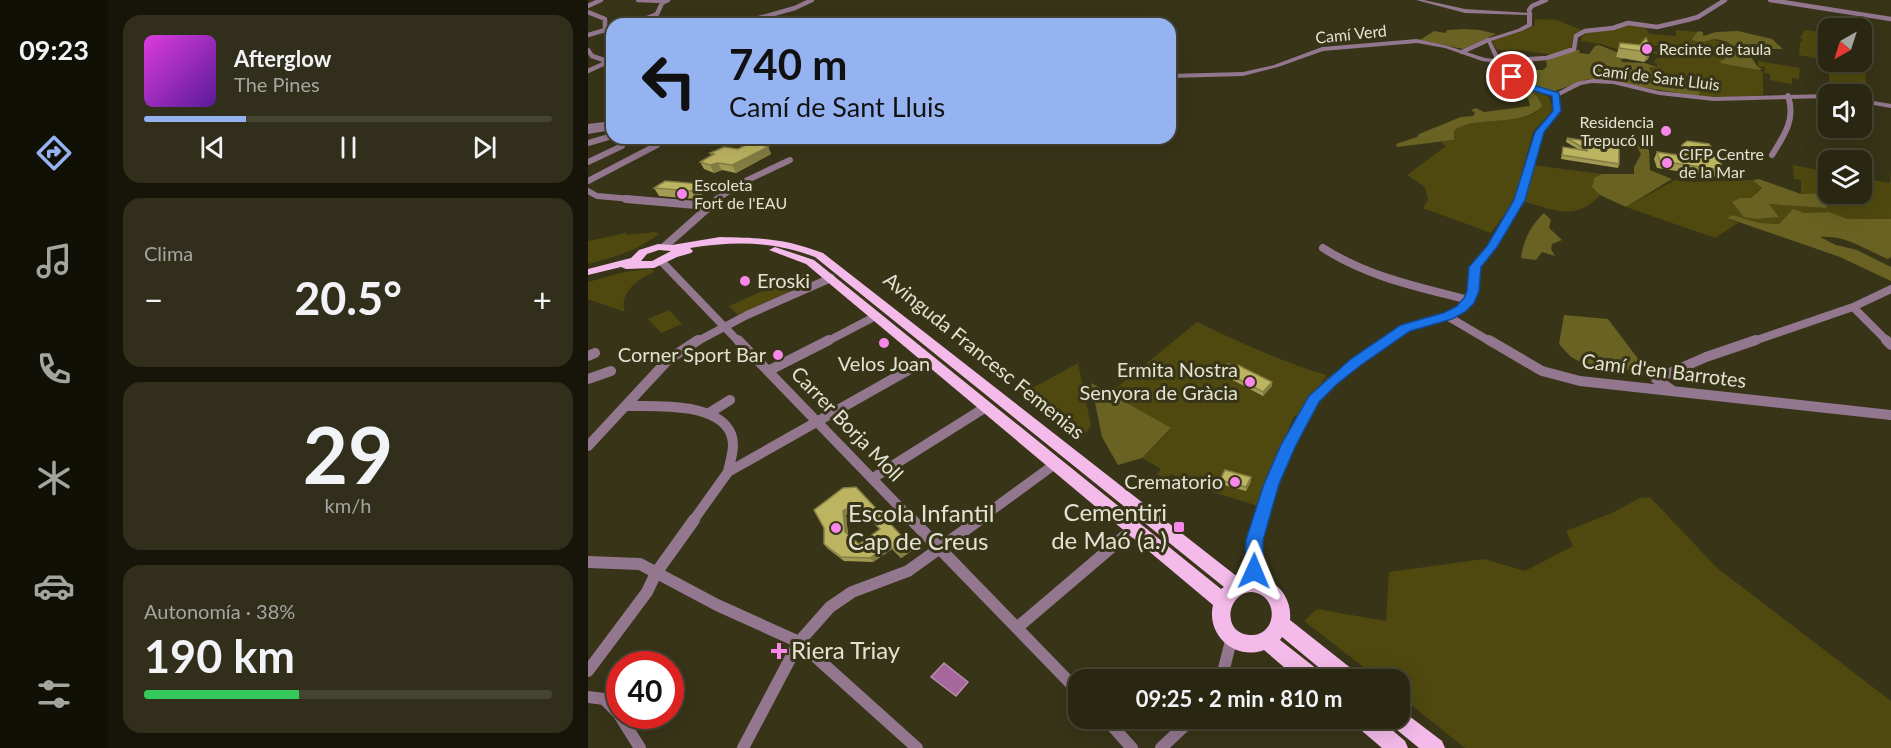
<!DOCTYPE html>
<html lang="es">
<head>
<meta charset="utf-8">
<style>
  :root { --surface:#292712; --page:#312f1b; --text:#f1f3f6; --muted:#a5a59f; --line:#454432; --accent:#95b2f1 }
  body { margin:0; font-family:Lato,sans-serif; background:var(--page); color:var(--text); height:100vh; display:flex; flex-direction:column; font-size:22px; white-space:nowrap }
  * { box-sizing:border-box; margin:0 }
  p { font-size:20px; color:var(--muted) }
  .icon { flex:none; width:33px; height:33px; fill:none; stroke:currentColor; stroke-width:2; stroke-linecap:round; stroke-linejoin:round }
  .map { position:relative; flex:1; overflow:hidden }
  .drawer { display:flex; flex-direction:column; gap:15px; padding:15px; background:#17150a; width:480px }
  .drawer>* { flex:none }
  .hud { position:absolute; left:18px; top:18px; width:570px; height:126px; border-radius:18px; box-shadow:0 6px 24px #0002,0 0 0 2px var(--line); background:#95b2f1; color:#111; overflow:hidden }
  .needle { width:39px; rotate:219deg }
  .tools { position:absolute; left:1230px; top:18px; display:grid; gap:12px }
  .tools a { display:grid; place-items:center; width:54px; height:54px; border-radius:12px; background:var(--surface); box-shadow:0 6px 24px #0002,0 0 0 2px var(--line); font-size:30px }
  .speed { position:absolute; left:18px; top:651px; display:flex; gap:12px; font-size:30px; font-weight:700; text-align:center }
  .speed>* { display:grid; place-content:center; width:78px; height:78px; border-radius:50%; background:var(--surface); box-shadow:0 6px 24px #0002,0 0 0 2px var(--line); line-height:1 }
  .speed .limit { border:9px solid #d22; background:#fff; color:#111 }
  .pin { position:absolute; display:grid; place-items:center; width:51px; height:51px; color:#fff; margin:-26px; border:3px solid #fff; border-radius:50%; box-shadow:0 2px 6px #0007 }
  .me { position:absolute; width:66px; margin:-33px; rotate:1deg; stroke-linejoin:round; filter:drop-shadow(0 0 4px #0008) }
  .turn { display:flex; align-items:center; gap:21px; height:126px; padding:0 24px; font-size:27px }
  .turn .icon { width:78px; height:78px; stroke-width:2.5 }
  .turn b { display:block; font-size:42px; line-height:51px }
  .big { font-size:45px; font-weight:700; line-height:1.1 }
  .drawer .widget { flex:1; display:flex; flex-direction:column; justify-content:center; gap:9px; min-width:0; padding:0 21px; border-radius:18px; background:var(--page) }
  .drawer .dial { align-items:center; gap:0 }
  .dial b { font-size:78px; line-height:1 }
  .song { display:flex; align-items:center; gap:18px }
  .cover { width:72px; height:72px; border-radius:9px; background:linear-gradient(135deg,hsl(300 70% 55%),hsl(270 70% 35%)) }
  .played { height:6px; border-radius:3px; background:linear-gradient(90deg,var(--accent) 25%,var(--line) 25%) }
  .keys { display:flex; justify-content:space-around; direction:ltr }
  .heat { display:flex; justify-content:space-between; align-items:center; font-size:33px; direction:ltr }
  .charge { height:9px; border-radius:4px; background:linear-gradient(90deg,#34c759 38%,var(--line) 0) }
  .trip { position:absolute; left:480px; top:669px; width:342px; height:60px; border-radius:18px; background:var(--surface); box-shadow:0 6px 24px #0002,0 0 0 2px var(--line); font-weight:700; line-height:60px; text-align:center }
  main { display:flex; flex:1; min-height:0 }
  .dock { display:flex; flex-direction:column; width:108px; justify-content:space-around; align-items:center; background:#101007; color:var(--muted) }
  .dock .icon { width:42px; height:42px }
  .dock .current { color:var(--accent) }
  .dock b { font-size:27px; color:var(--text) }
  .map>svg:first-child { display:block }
  .green { fill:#4f490f }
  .forest { fill:#696222 }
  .water { fill:#a6689c; stroke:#b98dac; stroke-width:1.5 }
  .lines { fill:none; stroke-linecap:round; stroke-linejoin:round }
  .minor-far4 { stroke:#93778e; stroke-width:4.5 }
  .minor-far3 { stroke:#93778e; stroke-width:6 }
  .minor-far2 { stroke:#93778e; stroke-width:8 }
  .minor-far1 { stroke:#93778e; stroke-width:10 }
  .minor { stroke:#93778e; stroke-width:12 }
  .tertiary { fill:#93778e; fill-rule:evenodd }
  .primary { fill:#f4bae9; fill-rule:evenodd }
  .wall { fill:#a39b53; fill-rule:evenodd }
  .shaded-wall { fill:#847e44 }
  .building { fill:#bdb461; stroke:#847e44; stroke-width:1.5; fill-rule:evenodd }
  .route { fill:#1a73e8; stroke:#114b97; stroke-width:1.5 }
  .poi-dot { fill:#f987e9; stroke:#373418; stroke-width:2 }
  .labels { text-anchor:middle; stroke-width:6; stroke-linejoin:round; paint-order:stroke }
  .far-street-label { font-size:16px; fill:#e4e2d2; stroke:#373418 }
  .far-poi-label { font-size:16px; fill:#e4e2d2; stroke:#373418; text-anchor:start }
  .poi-label { font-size:20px; fill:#e4e2d2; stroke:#373418; text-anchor:end }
  .street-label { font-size:20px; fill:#e4e2d2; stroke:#373418 }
  .near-poi-label { font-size:24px; fill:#e4e2d2; stroke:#373418; text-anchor:start }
</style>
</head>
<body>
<main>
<nav class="dock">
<b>09:23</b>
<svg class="icon current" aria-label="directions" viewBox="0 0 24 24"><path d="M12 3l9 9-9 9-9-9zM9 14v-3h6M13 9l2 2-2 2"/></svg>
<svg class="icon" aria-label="music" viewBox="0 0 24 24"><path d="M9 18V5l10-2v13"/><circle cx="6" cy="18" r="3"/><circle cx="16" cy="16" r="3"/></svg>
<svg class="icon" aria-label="phone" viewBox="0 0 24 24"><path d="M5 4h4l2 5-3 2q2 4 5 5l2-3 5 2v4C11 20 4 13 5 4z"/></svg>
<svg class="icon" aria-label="climate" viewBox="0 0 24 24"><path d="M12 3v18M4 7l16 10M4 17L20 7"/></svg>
<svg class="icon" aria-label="car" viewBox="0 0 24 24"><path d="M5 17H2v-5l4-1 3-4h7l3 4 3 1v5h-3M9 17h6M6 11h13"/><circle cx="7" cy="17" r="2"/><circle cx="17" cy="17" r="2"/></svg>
<svg class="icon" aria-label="filters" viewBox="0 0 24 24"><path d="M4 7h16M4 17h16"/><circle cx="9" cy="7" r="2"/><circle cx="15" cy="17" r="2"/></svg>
</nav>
<section class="drawer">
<div class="widget">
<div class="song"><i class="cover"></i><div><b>Afterglow</b><p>The Pines</p></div></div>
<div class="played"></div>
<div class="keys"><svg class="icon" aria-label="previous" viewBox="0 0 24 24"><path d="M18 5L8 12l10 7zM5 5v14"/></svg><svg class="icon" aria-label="pause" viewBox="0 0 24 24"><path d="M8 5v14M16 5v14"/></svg><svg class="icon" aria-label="next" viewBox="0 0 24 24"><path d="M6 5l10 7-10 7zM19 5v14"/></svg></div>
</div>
<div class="widget"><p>Clima</p>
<div class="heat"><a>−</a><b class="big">20.5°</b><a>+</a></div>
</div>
<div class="widget dial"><b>29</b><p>km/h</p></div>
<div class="widget"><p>Autonomía · 38%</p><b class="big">190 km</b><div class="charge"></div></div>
</section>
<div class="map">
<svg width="1303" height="748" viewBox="0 0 1303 748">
  <rect width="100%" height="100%" fill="#373418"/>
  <path class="green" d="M947,19L969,20L996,31L985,38L983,49L965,55L933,50H909L904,41C918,34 933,34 947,25Z
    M1041,25L1057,26L1061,34L1088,36V30L1109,32L1107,37L1142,43L1140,47L1132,48L1137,59L1132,62L1171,70L1175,72V95L1127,98L1110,96L1112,89L1082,81L1063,72L1061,66L1069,67V63L1065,62L1069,58L1077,56L1059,52L1083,50L1082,47L1053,45L1033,51L1014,44L993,41L994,36L999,33Z
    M1217,30L1240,33V61L1211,55L1212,43L1215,40L1212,38Z
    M1170,61L1212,68L1211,79L1204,78V84L1182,80V74L1176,73L1177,67L1170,66Z
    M1241,63L1277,69L1279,93L1268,91V94H1248V88L1241,86Z
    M930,87H937L961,97L965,110L945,132L926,201L903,233L835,208L840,200L837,187L819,175L858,146L853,142L866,140V131C887,113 928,129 954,108L945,92Z
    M944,165L1014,174L1006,179L1004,187L1012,195C988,222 965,210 935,201Z
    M1205,165L1240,172V194H1274V178L1302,183L1303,171V219H1260L1241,212L1217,213L1205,209L1191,224L1171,223L1145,215L1140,218L1150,223L1127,238L1038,207L1087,180L1103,182L1165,180L1174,187L1163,198H1152L1170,219L1190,217L1180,204L1238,208L1245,197L1234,193L1213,194V180L1206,179Z
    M68,232L71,234C49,251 26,257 0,264V241L38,233L39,235Z
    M63,269L67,272C51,277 30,294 37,312L0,299V282L36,272Z
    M216,273L225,281L150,315L141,306Z
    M81,310L94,324L73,333L60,319Z
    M609,322C651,342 694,362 739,375L712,417L706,416L670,506L602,485L583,474L578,480L569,474L573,469L554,458L583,429L521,394Z
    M490,363L503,426L491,441L449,409L439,391Z
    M1062,497L1128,567L1303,701V748H877L812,696V680L791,679L716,621L729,609L798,621L801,572L896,559L937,571L985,546L978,531L1024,513L1052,498Z"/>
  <path class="forest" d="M876,29L892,30L908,34L875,49L832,40L846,31L858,33L859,30Z
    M1110,31L1115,32V36L1128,32L1150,31L1184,39L1195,49H1171L1169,55H1162L1169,66L1174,69L1171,70L1137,64L1131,62L1137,59L1135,51L1131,47H1139L1142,43C1136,41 1127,38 1122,40C1115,42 1111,44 1104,39Z
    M1011,45L1031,53L1037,59H1033L1034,62L1057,63L1069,67H1061L1063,72L1082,81L1113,90L1110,96L1001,79L964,92L941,85L929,79L921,69L955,70L959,66L958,61L987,50H992L991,53L1001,54L1007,46Z
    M928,87C942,89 950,93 954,107C929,129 886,114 866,131V140L809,147L808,144L829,137L831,134L873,117L885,116L887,113L883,110L888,108L896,112L942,106L940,98L924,88Z
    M1054,144L1061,150L1062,170L1084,179L1038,207L1012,195L1004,187L1006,178L1014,174H1046V167L1053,154L1049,146Z
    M1171,179L1213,194L1234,193L1246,197L1238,208L1181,204L1191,217L1170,219L1156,217L1144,202L1152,198H1163L1174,188L1165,180Z
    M1205,209L1217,213L1241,212L1260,219H1303V257L1300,259C1275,249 1259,235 1232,237L1248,245L1269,250L1303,267V281L1252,257L1139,218L1145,215L1171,223L1191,224Z
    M956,213L963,220L961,228L974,240L964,244L963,249L967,256L954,252L948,260L933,258C935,241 943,225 956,213Z
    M976,315L1020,319L1057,368C1042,373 999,367 985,358C980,355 976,349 971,344Z
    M503,383L583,428L554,458L530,465L514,437Z"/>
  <path class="water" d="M356,663L380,682L368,696L343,677Z"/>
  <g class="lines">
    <path class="minor-far4" d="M50,0L76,1
      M1182,0L1303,19
      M0,6L13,0
      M0,12L17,19V30
      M942,14L941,10L944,6L958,0
      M44,24L69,14L74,3L80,0
      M150,24L207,8L224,0
      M0,35L24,28
      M0,50L4,56L19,61
      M874,52L900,40
      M912,61L959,58L986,49L988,36L997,31L1025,28L1040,23L1069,27L1099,20L1110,17L1137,0
      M0,71L24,60"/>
    <path class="minor-far3" d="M0,127L24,124
      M0,143L24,136
      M1184,155C1196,136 1208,119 1200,96
      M0,162L34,146
      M0,181L69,145L72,142L68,138
      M0,191L9,196L55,200
      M128,200L151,184L202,160"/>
    <path class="minor-far2" d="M38,199L120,206
      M77,246L130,199
      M735,248C780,277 830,287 881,300
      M74,262L151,342
      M1265,307L1303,289
      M859,316L903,342
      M108,342L159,315L243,278
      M238,342L288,316
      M1163,342L1265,307L1300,342"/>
    <path class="minor-far1" d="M150,340L325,521
      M901,340L954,371L992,381L1303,415
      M1298,340L1303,345
      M0,356L7,353
      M180,371L241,340
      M0,379L23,371
      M1084,390L1068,379L1118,357L1168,340
      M38,406C67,406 130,402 143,434C148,446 142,461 140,472
      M121,413L142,400
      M0,446L80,360L110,340
      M285,478L398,407
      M105,521L140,472L340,359
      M389,521L467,464"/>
    <path class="minor" d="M324,520L490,691
      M0,562L52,564L129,605L211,642L329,748
      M430,627L545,529
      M0,671L59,592L68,573L106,520
      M633,680L644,637
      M0,697L16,699L32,715
      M32,716L52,748
      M517,718L544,748
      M155,748L211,642L242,607L264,592L320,571L391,520
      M573,748L605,718"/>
    <path class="tertiary" d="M828,0H836L877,9L944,13V26L934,31L903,41C911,56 918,74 935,82C945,88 957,89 968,93L989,82L1004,79L1025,80L1071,91L1126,97L1240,94H1242L1240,98L1126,101L1071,95L1025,84L1004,83L993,85L971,96L972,111L955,132L935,200L907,247L891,266L890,291L884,302L875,312L862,318L820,330L772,364L748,384L730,402L707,445L689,484L672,540L673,570L682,587L680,591L675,593L670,591L659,571L660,540L677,484L695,445L722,396L740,378L764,360L814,326L856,314L869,308L877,299L880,291L883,266L899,246L927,200L949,132L966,111L965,96C938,86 926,89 909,63L894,61L857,48L829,43L735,51L690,67L655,76L582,78V74L655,72L686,65L734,47L829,39L860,46L897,58L907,59L898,39L930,29L939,24V15L877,13Z
      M1274,99L1303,104V108L1274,103Z
      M24,126V130L0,134V130Z"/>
    <path class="primary" d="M132,237C173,238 195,238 235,253L651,578C679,570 705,592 702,620L769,673L771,680H746L694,637L692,640L734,673L736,680H711L676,650C647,661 618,635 625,605L218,264L181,250L187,247L226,260L633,589L636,587L227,257C184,241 147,241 102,248L105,251L103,253L89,257L66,268L38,269L33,267L0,275V269L43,258L51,250L70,244L84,245ZM71,250L83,251L64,261H53L59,254ZM663,592C692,594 690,637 661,635C634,633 638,594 663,592Z
      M812,709L854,741L857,748H831L803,725L800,718H812Z
      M764,718H790L817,741L820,748H794L767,725Z"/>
  </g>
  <path class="wall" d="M1032,43L1063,50L1060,59L1056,62L1028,57Z
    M979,138L1031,164L1030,168L973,159L975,147L990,149L978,142Z
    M1094,145L1133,170L1129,177L1069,168L1066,159L1069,152L1091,155V152Z
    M180,147L183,154L148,173L134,170L126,173L116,169L112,162L124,156L122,153Z
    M66,188L117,192L108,199L71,196Z
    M634,366L684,382V386L675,396L637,376L634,370Z
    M663,477V481L658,491L632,484V480Z
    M255,488L323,546L325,550L313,558L304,549L285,562L256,561L239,548L236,544ZM271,507L292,530L271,544L260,534L258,515Z"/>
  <path class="shaded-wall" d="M1063,50L1060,59L1056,62L1060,52Z
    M180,147L183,154L148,173L144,165Z
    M130,163L134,170L126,173L122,165Z
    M113,184L117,192L108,199L103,191Z
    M684,382V386L675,396V392Z
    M663,477V481L658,491V487Z
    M268,503L271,507L258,515L260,536L257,532L255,511Z
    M302,545L304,549L285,562L282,558Z
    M323,546L325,550L313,558L310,554Z"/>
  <path class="building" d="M1058,38L1063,50L1060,52L1031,48L1032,43L1052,45Z
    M979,138L1031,146V164L974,155L975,147L1000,151Z
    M1099,141L1121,144L1133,162V170L1072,161L1069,152L1096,156L1094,145Z
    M164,142L180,147L144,165L130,163L122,165L112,162L126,154L122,153L136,147L150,149Z
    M77,181L113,184L103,191L66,188Z
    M640,364L647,367L650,365L684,382L675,392L637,372L634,366Z
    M637,470L663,477L658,487L632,480Z
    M268,487L323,546L310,554L302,545L282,558L253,557L236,544V528L226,510L255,488ZM268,503L292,529L271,544L257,532L255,511Z"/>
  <path class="route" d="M921,76H926L935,82L971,93L973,111L956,132L937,200L909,247L893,267L891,291L886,303L877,312L864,319L822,331L773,365L749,384L731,402L708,445L691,484L675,540V571L672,576L666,578L660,576L657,571L658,540L676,484L693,445L721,396L763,359L813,325L855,313L868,307L876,298L879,291L881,267L899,246L926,200L947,132L965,111L964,96L929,86L921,79Z"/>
  <g class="poi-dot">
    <circle cx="1059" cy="49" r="6"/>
    <circle cx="1078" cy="131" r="6"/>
    <circle cx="1079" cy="163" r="6"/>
    <circle cx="94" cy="194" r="6"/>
    <circle cx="157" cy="281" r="6"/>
    <circle cx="296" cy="343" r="6"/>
    <circle cx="190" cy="355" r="6"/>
    <circle cx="662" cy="382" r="6"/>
    <circle cx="647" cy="482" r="6"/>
    <rect x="585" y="521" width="12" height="12" rx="3"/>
    <circle cx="248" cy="528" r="6"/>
    <path d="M188 642h6v6h6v6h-6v6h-6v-6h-6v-6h6z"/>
  </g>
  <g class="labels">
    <g class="far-street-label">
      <text transform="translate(763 34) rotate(-6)" y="6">Camí Verd</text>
      <text transform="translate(1068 77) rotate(7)" y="6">Camí de Sant Lluis</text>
    </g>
    <g class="far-poi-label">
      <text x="1071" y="55">Recinte de taula</text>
      <text x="1066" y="128" text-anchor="end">Residencia<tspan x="1066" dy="18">Trepucó III</tspan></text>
      <text x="1091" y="160">CIFP Centre<tspan x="1091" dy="18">de la Mar</tspan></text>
      <text x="106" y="191">Escoleta<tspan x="106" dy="18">Fort de l'EAU</tspan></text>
    </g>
    <g class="poi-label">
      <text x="169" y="288" text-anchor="start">Eroski</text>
      <text x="178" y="362">Corner Sport Bar</text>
      <text x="296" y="371" text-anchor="middle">Velos Joan</text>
      <text x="650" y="377">Ermita Nostra<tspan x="650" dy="23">Senyora de Gràcia</tspan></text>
      <text x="635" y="489">Crematorio</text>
    </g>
    <g class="street-label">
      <text transform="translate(396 356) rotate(39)" y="7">Avinguda Francesc Femenias</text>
      <text transform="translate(1076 371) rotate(7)" y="7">Camí d'en Barrotes</text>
      <text transform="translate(259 424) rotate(46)" y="7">Carrer Borja Moll</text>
    </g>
    <g class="near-poi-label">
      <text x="579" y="521" text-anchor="end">Cementiri<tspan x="579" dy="28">de Maó (a.)</tspan></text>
      <text x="260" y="522">Escola Infantil<tspan x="260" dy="28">Cap de Creus</tspan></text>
      <text x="203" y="659">Riera Triay</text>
    </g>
  </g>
</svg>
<div class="tools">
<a><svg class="needle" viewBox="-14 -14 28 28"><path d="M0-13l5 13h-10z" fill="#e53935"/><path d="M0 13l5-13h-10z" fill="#a5a59f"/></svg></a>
<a><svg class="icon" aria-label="sound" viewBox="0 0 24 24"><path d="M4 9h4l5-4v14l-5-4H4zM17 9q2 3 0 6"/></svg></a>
<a><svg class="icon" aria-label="layers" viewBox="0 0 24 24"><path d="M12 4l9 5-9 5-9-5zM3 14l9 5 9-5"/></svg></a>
</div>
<div class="speed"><div class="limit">40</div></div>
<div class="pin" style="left:924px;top:77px;background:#d93025"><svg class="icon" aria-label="arrive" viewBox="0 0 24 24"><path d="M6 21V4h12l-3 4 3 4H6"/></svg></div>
<svg class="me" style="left:666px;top:571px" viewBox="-20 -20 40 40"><path d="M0-17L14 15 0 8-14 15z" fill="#1a73e8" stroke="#fff" stroke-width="4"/></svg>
<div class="trip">09:25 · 2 min · 810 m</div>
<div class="hud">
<div class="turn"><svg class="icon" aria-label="left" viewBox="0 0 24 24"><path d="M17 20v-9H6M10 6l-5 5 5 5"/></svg><div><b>740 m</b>Camí de Sant Lluis</div></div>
</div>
</div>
</main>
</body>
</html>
